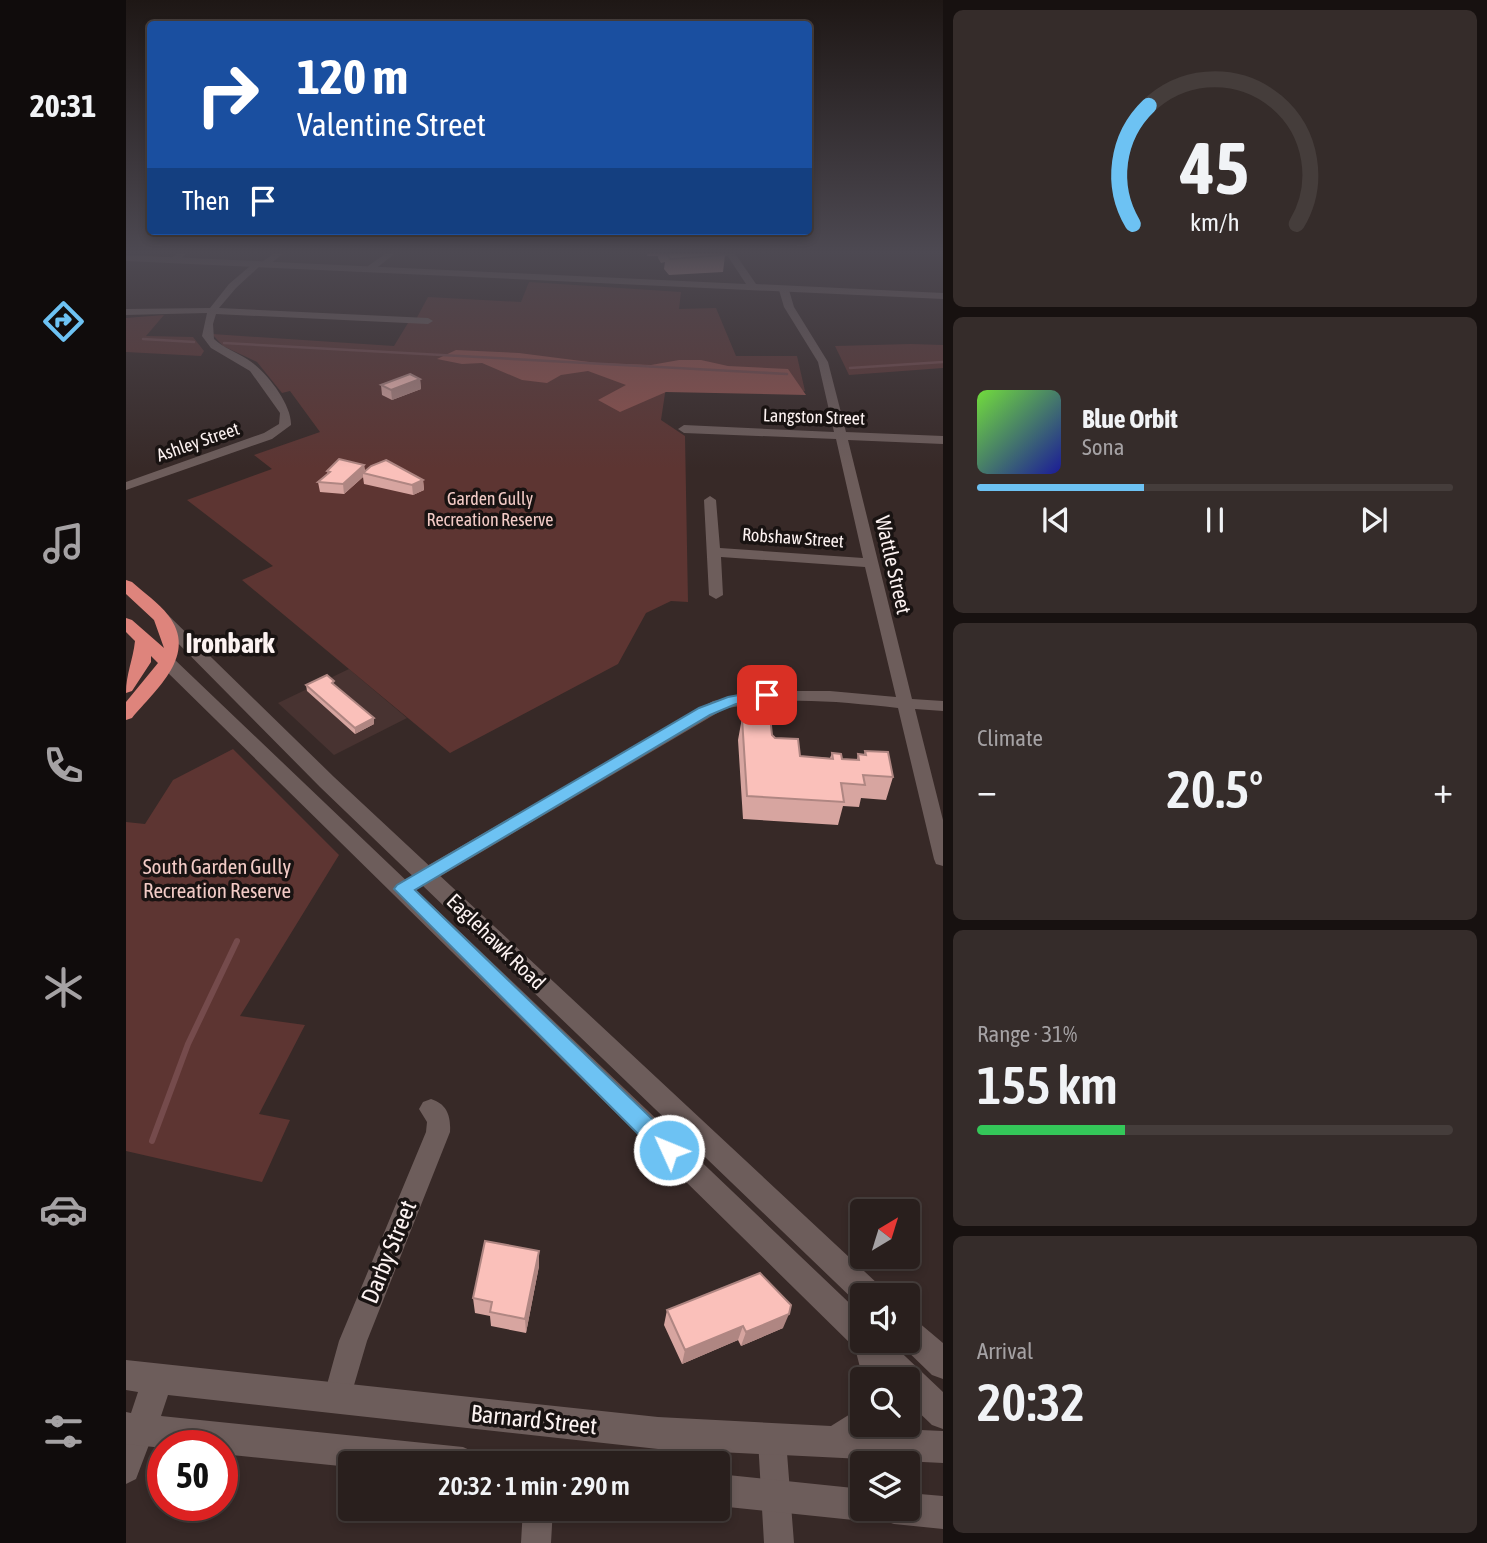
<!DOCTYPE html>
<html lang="en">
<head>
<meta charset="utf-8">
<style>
  :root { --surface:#291f1d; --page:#352c2a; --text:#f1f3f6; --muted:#a5a2a4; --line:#453d3b; --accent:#6dc2f3 }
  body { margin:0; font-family:"Asap Condensed",sans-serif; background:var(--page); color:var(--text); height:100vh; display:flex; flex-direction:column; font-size:26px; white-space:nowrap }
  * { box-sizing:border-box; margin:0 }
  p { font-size:23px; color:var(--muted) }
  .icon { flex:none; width:38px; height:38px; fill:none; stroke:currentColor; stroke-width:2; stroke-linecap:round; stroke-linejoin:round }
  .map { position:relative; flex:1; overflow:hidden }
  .side { display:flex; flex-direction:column; gap:10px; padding:10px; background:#171110; width:544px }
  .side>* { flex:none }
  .banner { position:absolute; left:21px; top:21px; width:665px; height:214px; border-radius:7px; box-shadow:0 4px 10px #0003,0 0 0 2px var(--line); background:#1a4fa0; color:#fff; overflow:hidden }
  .needle { width:46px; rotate:38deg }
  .fabs { position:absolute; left:724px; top:1199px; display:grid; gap:14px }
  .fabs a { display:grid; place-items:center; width:70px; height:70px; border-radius:7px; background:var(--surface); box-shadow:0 4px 10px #0003,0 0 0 2px var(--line); font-size:35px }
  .speed { position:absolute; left:21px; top:1430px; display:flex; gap:14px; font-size:35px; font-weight:700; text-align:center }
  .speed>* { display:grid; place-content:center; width:91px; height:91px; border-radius:50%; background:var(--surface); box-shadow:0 4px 10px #0003,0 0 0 2px var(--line); line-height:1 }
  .speed .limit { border:10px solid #d22; background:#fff; color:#111 }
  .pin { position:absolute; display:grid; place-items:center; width:60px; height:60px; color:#fff; margin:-30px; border-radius:14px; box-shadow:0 4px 10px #0006 }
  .me { position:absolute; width:77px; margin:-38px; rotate:314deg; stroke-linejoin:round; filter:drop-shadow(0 0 5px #0008) }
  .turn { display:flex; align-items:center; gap:24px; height:147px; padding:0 35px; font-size:32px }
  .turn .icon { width:91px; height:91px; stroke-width:2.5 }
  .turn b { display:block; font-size:49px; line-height:60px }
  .then { display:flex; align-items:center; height:66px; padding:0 35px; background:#0003; gap:14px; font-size:26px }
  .big { font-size:52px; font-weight:600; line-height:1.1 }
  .side .card { flex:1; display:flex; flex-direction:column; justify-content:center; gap:10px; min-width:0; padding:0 24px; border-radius:10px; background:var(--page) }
  .side .dial { align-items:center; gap:0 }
  .dial svg { height:182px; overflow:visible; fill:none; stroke:var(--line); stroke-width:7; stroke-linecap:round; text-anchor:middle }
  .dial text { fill:var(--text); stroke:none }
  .song { display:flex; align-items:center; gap:21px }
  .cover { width:84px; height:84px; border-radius:10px; background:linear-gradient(135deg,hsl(100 70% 55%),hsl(240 70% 35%)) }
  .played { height:7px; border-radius:4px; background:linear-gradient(90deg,var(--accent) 35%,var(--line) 35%) }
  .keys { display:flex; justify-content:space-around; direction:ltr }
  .heat { display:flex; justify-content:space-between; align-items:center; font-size:38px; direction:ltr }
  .charge { height:10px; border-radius:5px; background:linear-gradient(90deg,#34c759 31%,var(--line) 0) }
  .trip { position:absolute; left:212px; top:1451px; width:392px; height:70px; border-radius:7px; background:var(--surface); box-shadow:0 4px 10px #0003,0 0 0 2px var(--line); font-weight:600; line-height:70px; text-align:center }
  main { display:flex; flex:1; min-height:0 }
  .menu { display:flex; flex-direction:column; width:126px; justify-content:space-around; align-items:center; background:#100c0c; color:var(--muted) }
  .menu .icon { width:49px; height:49px }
  .menu .selected { color:var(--accent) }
  .menu b { font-size:32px; color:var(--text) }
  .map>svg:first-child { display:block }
  .built { fill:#483331 }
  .green { fill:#5d3532 }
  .forest { fill:#90524d }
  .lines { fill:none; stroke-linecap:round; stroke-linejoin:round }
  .stream-far1 { stroke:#754b4c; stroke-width:2.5 }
  .stream { stroke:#754b4c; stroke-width:6 }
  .minor { fill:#6d5d5b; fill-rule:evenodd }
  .tertiary { fill:#6d5d5b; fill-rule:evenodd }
  .secondary { fill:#6d5d5b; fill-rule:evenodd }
  .trunk { fill:#de847c; fill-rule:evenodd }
  .wall { fill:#d7a5a0 }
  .shaded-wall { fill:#af8682 }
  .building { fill:#fac0ba; stroke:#af8682; stroke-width:2 }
  .route { fill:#6dc2f3; stroke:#477e9e; stroke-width:2 }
  .labels { text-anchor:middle; stroke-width:7; stroke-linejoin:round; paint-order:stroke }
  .far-street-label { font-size:18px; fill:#fcf2f1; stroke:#191312 }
  .far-park-label { font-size:18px; fill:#f2cbc6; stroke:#191312 }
  .street-label { font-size:21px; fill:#fcf2f1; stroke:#191312 }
  .park-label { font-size:21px; fill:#f2cbc6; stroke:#191312 }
  .near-street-label { font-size:24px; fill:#fcf2f1; stroke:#191312 }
  .district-label { font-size:28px; font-weight:bold; fill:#fcf2f1; stroke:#191312 }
</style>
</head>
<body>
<main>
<nav class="menu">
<b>20:31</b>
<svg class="icon selected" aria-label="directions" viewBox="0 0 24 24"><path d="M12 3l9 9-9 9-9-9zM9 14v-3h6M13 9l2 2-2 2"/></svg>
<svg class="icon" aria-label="music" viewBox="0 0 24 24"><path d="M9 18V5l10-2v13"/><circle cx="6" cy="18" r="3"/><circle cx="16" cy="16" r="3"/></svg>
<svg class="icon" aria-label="phone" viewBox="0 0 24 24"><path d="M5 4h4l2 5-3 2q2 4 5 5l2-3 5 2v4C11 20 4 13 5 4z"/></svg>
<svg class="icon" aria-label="climate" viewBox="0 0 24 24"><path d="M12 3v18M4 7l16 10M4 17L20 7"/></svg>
<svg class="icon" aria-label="car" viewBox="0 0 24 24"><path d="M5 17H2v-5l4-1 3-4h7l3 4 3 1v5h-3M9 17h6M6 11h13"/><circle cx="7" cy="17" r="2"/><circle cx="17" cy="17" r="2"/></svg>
<svg class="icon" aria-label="filters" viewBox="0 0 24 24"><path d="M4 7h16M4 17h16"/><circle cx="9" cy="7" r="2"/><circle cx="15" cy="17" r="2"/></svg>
</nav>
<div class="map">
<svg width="817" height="1543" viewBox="0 0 817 1543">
  <rect width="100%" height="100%" fill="#372927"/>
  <path class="built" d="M223,669L281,718L208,755L152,703Z"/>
  <path class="green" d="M403,282L555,292L553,309L590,308L610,356H671L679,391L540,387L535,420L559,436L562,602L545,601L520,613L492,664L324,753L116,580L147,566L61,500L146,469L128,455L194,432L164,391L156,393L131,362L97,346L86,334L268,346L282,323H288L302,297L395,302Z
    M38,315L20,336L67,337L78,351L75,356L0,352V318Z
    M785,344L817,345V368L723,375L709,346Z
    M107,749L213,855L114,1016L179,1025L133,1114L164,1120L136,1182L0,1151V822L19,824L47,780Z"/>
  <path class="forest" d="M330,350L393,353L471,363L525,365L553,360H575L602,366L662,369L680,395L540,392L494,412L472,400L500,385L462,371L435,375L421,383L396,380L356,363L336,364L311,359Z"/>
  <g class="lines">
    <path class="stream-far1" d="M17,339L68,342
      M98,343L661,374
      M724,368L817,362"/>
    <path class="stream" d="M26,1141L62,1044L111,941"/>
    <path class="minor" d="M53,252H62L51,262H45V258Z
      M150,252H159L143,265L136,264L110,288L93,308L302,318L307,321L302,324L90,314L87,324L88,339C98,348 110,352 121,359C139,370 166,404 165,425L146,439L0,490V482L138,433L153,424L154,413L124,371L85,348L76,336L81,313L0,315V309L84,308L103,284L130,261L136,262Z
      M262,252H271L248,270H242V266Z
      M658,287L663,290L668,307L702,362L720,432L817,436V444L722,440L786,699L817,701V711L789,709L817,820V866L810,864L808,859L772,708C714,702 656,695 598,709L308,880L301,882L294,880L291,875L294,870L587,701L646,691H704L770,697L739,567L595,557L597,595L590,599L583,595L578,500L584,496L590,500L594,548L737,558L710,439L558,433L552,429L558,425L708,432L692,362L658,307L653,290Z
      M305,1099C321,1104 325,1116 324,1132L241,1341L221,1409L211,1413L201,1409L197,1399L213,1341L300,1132L301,1122L293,1109L297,1102Z
      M15,1415L25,1419L29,1429L10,1479L0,1484V1431L5,1419Z
      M646,1426L656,1430L660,1440L668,1543H638L632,1440L636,1430Z
      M397,1508H427L425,1543H395Z"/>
    <path class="tertiary" d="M599,252H608L630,284L817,293V299L0,261V255L620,284Z"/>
    <path class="secondary" d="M36,613L42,615L208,777L753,1285L757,1295H737V1307L733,1305L194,787L30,621L28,618L30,615Z
      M42,658L48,659L737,1316V1340H762L817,1392V1429L806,1425L782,1402V1379H737L729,1348L36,667L33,663Z
      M782,1317L792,1322L817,1343V1379L806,1375L772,1342L771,1340H782Z
      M0,1360L532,1417L705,1426L737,1406V1424H752L750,1428L817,1431V1463L532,1449L42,1395L35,1416L337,1447L348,1452L353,1463H224V1467L96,1454V1446L37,1448L0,1444V1412L5,1413L12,1392L0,1390Z
      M592,1474L737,1489V1508H782V1493L817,1496V1529L768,1524L756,1520L752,1509L749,1517L737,1521L592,1506Z"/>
    <path class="trunk" d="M0,580L6,582C17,592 33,603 42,615C73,655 30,689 6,718L0,720V702L32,663L25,656V662L6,691L0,693C0,674 7,660 9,641L0,632V618L6,620L38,648L28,620L0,594Z"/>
  </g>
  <path class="wall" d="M522,252H596L599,255L597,272L543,275L538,269L539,262L535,263L532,258V256H521Z
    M294,379L295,389L266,400L256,395L255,385Z
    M238,465L239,471L297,480L298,490L287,495L238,484L237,477L218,494L194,492L192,482L202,474L201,471Z
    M180,685H209L248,724L229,734L181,691Z
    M616,718L646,735L674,756L704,758L706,753L716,759L731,760L732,754L738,755L739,751L767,777L760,800L735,798L733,807L717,806L712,825L617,819L612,740Z
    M413,1266L400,1333L365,1326L364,1316L349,1313L347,1298Z
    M541,1310L657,1328L615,1346L612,1340L556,1364L538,1325Z"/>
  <path class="shaded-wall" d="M294,379L295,389L266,400L265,390Z
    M238,465L239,474L237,473V477L218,494L217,484Z
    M297,480L298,490L287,495L286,485Z
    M248,718V724L229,734V728Z
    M413,1251V1266L400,1333L399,1319Z
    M663,1314L657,1328L615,1346L620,1332Z
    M617,1326L612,1340L556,1364L559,1350Z"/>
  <path class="building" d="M540,252H596L599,255L544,259Z
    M284,374L294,379L265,390L255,385Z
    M213,459L238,465L217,484L192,482L204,472L201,471Z
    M260,460L297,480L286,485L237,473L245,466Z
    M201,675L208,681L206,683L248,718L229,728L180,685Z
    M644,716L646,735L649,738L672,739L674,756L707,759L706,753L715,754L716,759L733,760L732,754L740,755L739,751L762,752L767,777L737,775L739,785L715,783L718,802L621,796L616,718Z
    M359,1241L413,1251L399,1319L364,1312L366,1302L347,1298Z
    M634,1273L665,1305L663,1314L620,1332L617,1326L559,1350L541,1310Z"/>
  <linearGradient id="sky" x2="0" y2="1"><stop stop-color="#1e1715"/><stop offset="0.54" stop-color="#4d4952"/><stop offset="1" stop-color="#4d4952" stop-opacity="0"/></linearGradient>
  <rect width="817" height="468" fill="url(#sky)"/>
  <path class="route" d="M641,690L646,691L649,695L646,698L610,704L584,715L289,890L551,1143L554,1150L551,1157L543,1160L535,1157L268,889L271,885L573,708L602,697Z"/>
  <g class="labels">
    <g class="far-street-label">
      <text transform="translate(688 417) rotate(2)" y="6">Langston Street</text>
      <text transform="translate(72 442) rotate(-19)" y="6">Ashley Street</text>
      <text transform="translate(667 538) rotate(4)" y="6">Robshaw Street</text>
    </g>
    <g class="far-park-label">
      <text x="364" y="505">Garden Gully<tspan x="364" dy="21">Recreation Reserve</tspan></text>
    </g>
    <g class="street-label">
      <text transform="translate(767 565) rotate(77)" y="7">Wattle Street</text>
      <text transform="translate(370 942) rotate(44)" y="7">Eaglehawk Road</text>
    </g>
    <g class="park-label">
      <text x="91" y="874">South Garden Gully<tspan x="91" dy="24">Recreation Reserve</tspan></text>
    </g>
    <g class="near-street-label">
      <text transform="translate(263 1252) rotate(-68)" y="8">Darby Street</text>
      <text transform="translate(408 1420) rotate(6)" y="8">Barnard Street</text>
    </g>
    <g class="district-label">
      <text x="104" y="653">Ironbark</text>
    </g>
  </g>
</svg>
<div class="fabs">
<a><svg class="needle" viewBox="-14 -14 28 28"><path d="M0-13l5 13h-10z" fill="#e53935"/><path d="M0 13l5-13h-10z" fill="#a5a2a4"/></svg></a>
<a><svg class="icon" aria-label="sound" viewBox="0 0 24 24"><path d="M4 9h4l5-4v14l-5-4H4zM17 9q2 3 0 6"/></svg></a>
<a><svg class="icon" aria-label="search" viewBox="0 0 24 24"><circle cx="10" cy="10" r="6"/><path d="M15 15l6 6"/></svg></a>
<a><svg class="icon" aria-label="layers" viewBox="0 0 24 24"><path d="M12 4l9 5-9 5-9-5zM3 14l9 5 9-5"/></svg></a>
</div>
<div class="speed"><div class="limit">50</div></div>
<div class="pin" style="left:641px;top:695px;background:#d93025"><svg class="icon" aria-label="arrive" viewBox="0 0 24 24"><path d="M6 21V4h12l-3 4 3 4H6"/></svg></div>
<svg class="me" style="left:543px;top:1150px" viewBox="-20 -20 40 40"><circle r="17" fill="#6dc2f3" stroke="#fff" stroke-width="3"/><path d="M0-11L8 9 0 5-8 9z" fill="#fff"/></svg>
<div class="trip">20:32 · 1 min · 290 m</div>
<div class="banner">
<div class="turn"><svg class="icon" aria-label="right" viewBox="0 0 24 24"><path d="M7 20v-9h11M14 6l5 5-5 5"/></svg><div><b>120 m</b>Valentine Street</div></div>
<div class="then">Then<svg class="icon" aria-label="arrive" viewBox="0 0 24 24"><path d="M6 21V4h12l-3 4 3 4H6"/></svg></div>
</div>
</div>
<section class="side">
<div class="card dial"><svg viewBox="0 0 100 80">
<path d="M14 69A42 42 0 1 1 86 69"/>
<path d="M14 69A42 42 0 0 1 21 17" stroke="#6dc2f3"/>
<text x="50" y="56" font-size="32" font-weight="700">45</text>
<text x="50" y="72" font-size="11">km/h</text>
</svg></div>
<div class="card">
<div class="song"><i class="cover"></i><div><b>Blue Orbit</b><p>Sona</p></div></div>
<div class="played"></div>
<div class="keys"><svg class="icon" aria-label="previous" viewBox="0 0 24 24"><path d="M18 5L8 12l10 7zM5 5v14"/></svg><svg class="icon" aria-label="pause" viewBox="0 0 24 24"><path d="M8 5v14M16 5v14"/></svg><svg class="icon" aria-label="next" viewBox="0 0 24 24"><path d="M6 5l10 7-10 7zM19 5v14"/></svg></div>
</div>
<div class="card"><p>Climate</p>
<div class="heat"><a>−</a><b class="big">20.5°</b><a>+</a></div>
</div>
<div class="card"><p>Range · 31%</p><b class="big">155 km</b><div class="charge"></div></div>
<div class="card"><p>Arrival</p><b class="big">20:32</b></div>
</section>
</main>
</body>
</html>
